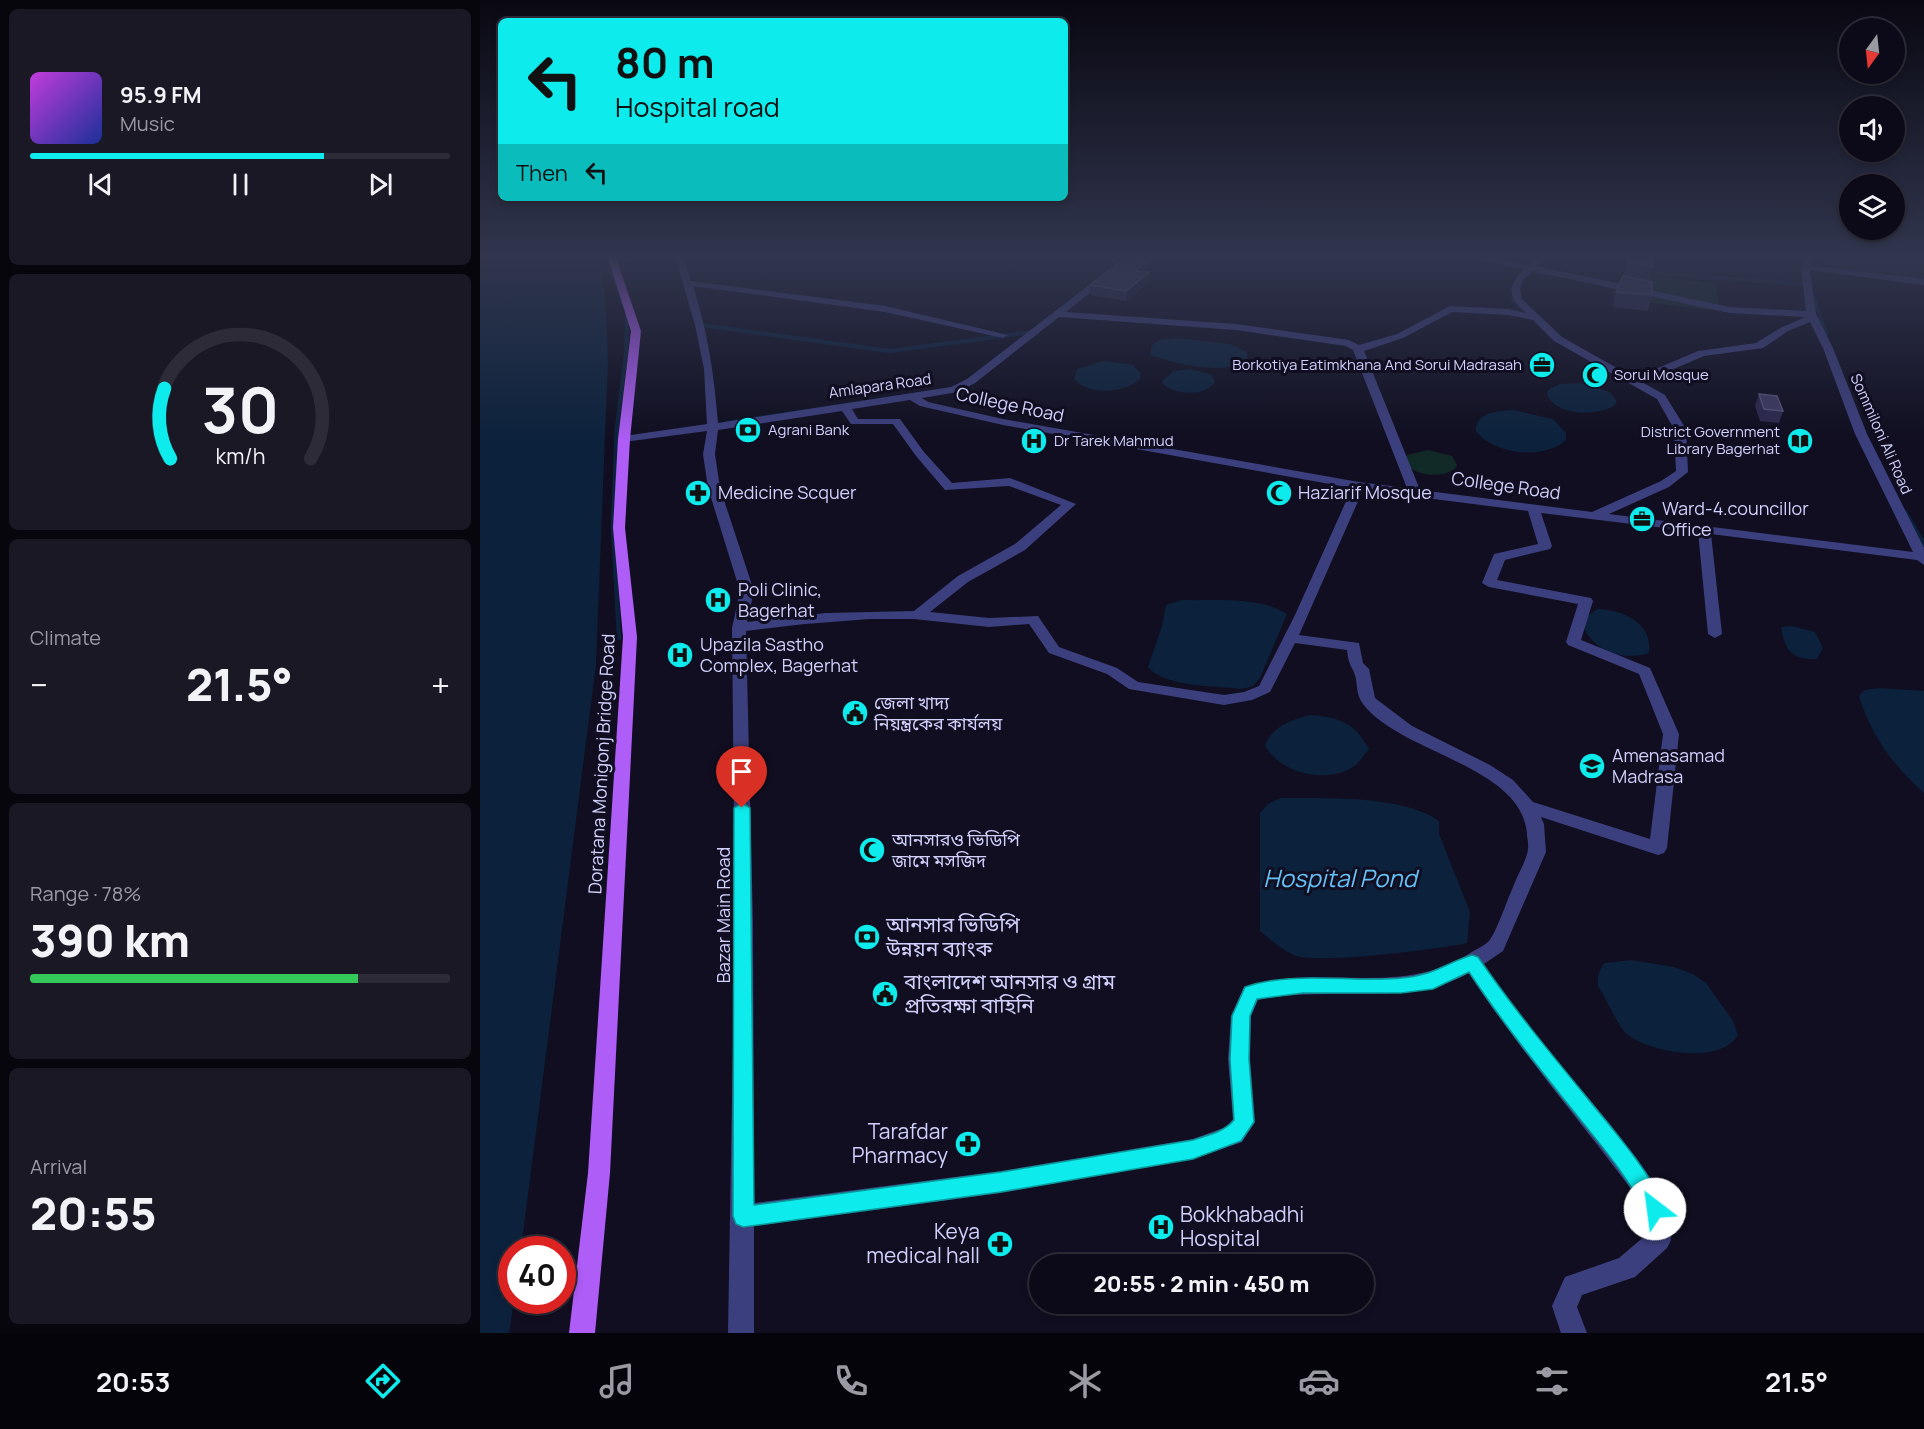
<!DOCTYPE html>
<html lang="en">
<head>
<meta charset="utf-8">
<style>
  :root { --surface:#0c0a18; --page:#1a1825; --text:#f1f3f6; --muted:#9a9aa2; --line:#2c2b37; --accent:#0debec }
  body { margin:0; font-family:Manrope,"Noto Sans Bengali",sans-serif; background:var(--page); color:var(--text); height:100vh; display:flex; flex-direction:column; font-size:22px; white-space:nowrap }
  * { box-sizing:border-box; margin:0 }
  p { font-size:20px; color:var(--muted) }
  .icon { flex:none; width:33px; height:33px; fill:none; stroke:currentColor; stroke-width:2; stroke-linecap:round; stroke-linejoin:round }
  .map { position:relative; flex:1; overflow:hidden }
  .sheet { display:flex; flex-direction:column; gap:9px; padding:9px; background:#07060d; width:480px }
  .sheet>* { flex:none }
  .top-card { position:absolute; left:18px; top:18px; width:570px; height:183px; border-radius:9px; box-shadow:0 3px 9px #0003,0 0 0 2px var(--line); background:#0debec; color:#111; overflow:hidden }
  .needle { width:39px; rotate:195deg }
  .controls { position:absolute; left:1359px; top:18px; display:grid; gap:12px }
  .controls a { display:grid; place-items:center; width:66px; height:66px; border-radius:50%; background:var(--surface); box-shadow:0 3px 9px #0003,0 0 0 2px var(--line); font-size:30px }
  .speed { position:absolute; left:18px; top:1236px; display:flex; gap:12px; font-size:30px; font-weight:700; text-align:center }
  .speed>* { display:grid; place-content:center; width:78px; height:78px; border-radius:50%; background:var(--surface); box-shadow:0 3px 9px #0003,0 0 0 2px var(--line); line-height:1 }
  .speed .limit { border:9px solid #d22; background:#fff; color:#111 }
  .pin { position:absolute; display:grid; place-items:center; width:51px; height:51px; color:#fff; margin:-62px -26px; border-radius:50% 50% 50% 0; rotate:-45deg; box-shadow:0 0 6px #0007 }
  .pin .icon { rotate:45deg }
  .me { position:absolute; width:66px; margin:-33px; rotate:330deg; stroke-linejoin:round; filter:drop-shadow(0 0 4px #0008) }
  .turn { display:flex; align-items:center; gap:21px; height:126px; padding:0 18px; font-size:27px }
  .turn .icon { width:78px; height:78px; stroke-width:2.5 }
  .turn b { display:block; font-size:42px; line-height:51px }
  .then { display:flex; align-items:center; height:57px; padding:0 18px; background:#0003; gap:12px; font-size:22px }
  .big { font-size:45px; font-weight:800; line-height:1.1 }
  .sheet .widget { flex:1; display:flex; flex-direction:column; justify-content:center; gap:9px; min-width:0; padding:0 21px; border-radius:9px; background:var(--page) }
  .sheet .dial { align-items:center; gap:0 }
  .dial svg { height:156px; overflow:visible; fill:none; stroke:var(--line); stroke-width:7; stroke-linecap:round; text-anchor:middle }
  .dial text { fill:var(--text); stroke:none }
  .song { display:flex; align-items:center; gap:18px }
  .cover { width:72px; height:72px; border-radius:9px; background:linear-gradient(135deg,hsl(290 70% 55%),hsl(230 70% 35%)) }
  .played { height:6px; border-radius:3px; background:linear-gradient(90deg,var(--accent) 70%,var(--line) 70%) }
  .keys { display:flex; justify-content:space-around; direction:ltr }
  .heat { display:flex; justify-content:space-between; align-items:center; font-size:33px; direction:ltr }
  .charge { height:9px; border-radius:4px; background:linear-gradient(90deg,#34c759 78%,var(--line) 0) }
  .trip { position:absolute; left:549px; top:1254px; width:345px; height:60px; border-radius:30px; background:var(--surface); box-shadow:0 3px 9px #0003,0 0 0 2px var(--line); font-weight:800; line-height:60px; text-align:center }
  .menu { display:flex; height:96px; justify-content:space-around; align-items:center; background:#05040a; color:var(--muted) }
  .menu .icon { width:42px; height:42px }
  .menu .current { color:var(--accent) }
  .menu b { font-size:27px; color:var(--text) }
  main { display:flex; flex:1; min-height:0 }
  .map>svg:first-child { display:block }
  .green { fill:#122a27 }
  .water { fill:#0c223c }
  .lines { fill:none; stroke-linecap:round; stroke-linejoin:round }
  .stream-far1 { stroke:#0c223c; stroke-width:4 }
  .stream { stroke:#0c223c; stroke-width:4.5 }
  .minor { fill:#3c3f7d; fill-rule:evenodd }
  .major { fill:#ae5df6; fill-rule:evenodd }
  .wall { fill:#2b284d }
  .shaded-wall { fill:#191633 }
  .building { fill:#3d3a60; stroke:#545178; stroke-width:1.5 }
  .route { fill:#0debec; stroke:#089999; stroke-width:1.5 }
  .labels { text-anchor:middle; stroke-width:6; stroke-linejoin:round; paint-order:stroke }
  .far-poi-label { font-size:15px; fill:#d1d0fc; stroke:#100e20; text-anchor:start }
  .far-street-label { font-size:15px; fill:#d1d0fc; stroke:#100e20 }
  .street-label { font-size:18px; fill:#d1d0fc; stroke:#100e20 }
  .poi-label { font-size:18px; fill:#d1d0fc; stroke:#100e20; text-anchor:start }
  .near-poi-label { font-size:21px; fill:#d1d0fc; stroke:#100e20; text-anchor:start }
  .near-water-label { font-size:24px; font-style:italic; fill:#64c1f7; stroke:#100e20 }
</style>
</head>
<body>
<main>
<section class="sheet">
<div class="widget">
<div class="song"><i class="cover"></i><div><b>95.9 FM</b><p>Music</p></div></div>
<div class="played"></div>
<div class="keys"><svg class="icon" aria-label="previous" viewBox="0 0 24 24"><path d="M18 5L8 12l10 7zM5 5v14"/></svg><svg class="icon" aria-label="pause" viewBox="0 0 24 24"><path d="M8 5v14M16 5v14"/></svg><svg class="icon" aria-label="next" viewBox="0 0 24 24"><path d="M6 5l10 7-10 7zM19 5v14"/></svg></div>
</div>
<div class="widget dial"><svg viewBox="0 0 100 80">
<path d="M14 69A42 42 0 1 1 86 69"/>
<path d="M14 69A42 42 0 0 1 11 33" stroke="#0debec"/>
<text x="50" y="56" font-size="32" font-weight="700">30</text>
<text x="50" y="72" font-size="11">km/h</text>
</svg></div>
<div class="widget"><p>Climate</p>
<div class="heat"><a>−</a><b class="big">21.5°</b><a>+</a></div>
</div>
<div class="widget"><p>Range · 78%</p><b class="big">390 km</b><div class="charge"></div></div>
<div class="widget"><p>Arrival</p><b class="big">20:55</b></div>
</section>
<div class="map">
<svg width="1444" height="1333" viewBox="0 0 1444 1333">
  <rect width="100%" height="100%" fill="#100e20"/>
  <path class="green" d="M1343,255H1444V280L1341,265L1337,259Z
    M1170,275L1236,284L1239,311L1167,302Z
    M948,450L972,456L977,465L975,469C961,478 942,476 928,467L925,459L927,455Z"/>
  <path class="water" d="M0,255H118L125,295L128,359L116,664L41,1249L32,1250V1300L34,1301L29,1333H0Z
    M525,255H543L551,258L549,263C536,267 525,268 513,261Z
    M696,338L750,344L767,352V358C750,378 692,363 670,355L672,345L680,340Z
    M624,361L653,365L661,374L660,379C644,393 609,396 594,379L597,369Z
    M711,369L732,375L735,382C724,397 696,395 683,384L682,381L694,371Z
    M1101,383L1130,392L1137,402L1134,406C1116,416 1077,416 1067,395L1068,390L1080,384Z
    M1033,410L1073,419L1086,433V440C1064,460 1014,455 996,431C995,412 1019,411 1033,410Z
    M702,600C735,601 779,596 807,614L780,678L773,686L762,689C736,686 684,687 668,667L682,626L686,605Z
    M1118,609C1143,610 1173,623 1169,653C1144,661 1115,652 1104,628L1106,617Z
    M1311,626L1335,632L1343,648L1337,659C1311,660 1305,650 1301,627Z
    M1400,688L1444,691V793C1413,765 1391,736 1379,696L1385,690Z
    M830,715C859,717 875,723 889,749C884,755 879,763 873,767C847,784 800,774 785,745C793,726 811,720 830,715Z
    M801,798C845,798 924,795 959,821V834L990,912L987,943C960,949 835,965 814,955C802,950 790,939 780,931V813L788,804Z
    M1151,960L1194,967L1213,974L1226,983L1253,1021L1258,1035C1241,1065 1170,1053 1147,1034C1137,1025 1126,998 1118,986C1118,976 1118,970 1125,963Z"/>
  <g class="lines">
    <path class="stream-far1" d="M125,255L144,306
      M1313,255L1327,257
      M1170,273L1322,284
      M1035,293L1033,300L1043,309
      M1333,295L1346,334
      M137,427L146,353L147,315
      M233,427L230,372L221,325L410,351L553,332L490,381L473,389L246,423L237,427"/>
    <path class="stream" d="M137,425L133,526L139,638
      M233,425V429L241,425
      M1425,512L1444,544"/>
    <path class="minor" d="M166,255H203L211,281L405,306L528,335L523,338L405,312L213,286C228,334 234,373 238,423L471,387L487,379L648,255H657L586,312L756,324L869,340L879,345L917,334L970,306L1028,309L1046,313C1028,296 1026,288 1044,269L989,258L985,255H999L1048,265L1058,255H1066L1056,266L1250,307L1326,311L1321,267L1327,255H1335L1330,265L1444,279V285L1330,270L1336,314L1353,348L1387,434L1444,548V565L1437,560L1231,534L1242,634L1235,638L1228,634L1218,532L1061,513L1072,546L1070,549L1025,560L1017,580L1111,598L1113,601L1101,640L1170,668L1199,734L1187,848L1184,853L1178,855L1061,817L1064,824L1066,852L1023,951L1004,964L1034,1009L1129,1123L1175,1184L1187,1209L1191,1240L1187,1248L1155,1277L1102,1295L1097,1307L1107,1333H1081L1072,1306L1085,1277L1139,1258L1166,1235L1163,1210L1159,1200C1103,1123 1040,1052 989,973C922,1009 849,984 778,1000L771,1016L770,1059L775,1122L762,1142L713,1159L521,1193L274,1226V1333H248L255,921L252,628L260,591L228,488L223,454L227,431L144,442L138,439L144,436L227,424L224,369L215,325L195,256L133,263L129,260L133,257ZM1052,271L1250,313L1326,317L1302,327L1276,343L1218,351L1164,374L1151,376L1082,337L1042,299L1040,290L1042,281ZM972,312L1028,315L1053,320L1074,341L1177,399L1194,429L1196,471L1181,481L1112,512L940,490L884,351L923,338ZM579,317L756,330L866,346L873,350L927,488L879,482L523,419L448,402L442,398L478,392L495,383ZM1330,322L1343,348L1375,434L1433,552L1129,514L1189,487L1208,472L1206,429L1185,395L1160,381L1170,379L1224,356L1283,348L1308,331ZM430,400L440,406L523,425L872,488L815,615L779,686L764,692L744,695L658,682L637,668L579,647L558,616L509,618L450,612L488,582L545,550L596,504L530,478L472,483L444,452L420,419H378L372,409ZM362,411L371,424H413L436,456L465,490L529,486L581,505L535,544L478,576L434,611L346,613L267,622L274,591L240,488L235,454L238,430ZM883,490L1048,511L1058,544L1014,554L1002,583L1009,587L1098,604L1086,642L1088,645L1159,674L1183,734L1170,839L1053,802L1033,780L1010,765L932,726L895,698L889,669L883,663L879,643L819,635ZM390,619H434L509,627L549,624L569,653L627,674L649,689L744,705L772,700L790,692L815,643L867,650C868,659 869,663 873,670C879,681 874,692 883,704C921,754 1045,766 1047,836C1048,841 1049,848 1047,854C1044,865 1037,876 1033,887C1027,900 1017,931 1009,941C1004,946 995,950 990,953C920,999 839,962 764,987L751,1016L748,1059L753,1119L746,1127L713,1139L521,1171L274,1203L273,921L266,631L325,624Z"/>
    <path class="major" d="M127,255H135L161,331L150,439L145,528L157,637L130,1173L115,1333H89L108,1173L143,637L133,528L138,439L151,331Z"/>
  </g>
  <path class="wall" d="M1147,255L1173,267L1170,282L1172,295L1168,311L1133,307L1136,292L1143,278Z
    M671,256V266L665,272H669V282L647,301L611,295L610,285Z
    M1279,394L1303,411L1299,423L1280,421L1275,406Z"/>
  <path class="shaded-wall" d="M671,256V266L657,280L656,271Z
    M669,272V282L647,301L646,291Z"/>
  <path class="building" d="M649,255L671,256L656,271L669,272L646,291L610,285Z
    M1147,255H1174L1173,267L1147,261Z
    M1143,276L1172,282V295L1136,292Z
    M1279,394L1297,396L1303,411L1284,409Z"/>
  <linearGradient id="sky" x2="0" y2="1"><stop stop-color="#090812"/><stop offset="0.58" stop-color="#31364e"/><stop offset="1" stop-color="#31364e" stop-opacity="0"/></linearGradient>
  <rect width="1444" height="441" fill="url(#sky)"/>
  <path class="route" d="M262,803L270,808L274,1205L521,1172L713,1140C728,1135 744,1132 754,1120L750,1059L752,1016L765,987C815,970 871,983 922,978C952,976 966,963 992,955L998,957C1031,1005 1067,1049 1104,1094C1133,1130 1167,1167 1186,1209L1183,1217L1175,1220L1168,1217C1149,1177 1118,1142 1091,1108C1055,1063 1020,1019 989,972L953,989L921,993H823L777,999L770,1016L769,1059L774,1122L761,1141L713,1159L521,1192L263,1227L256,1224L253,1216L254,808Z"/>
  <defs>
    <symbol id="office-disc" viewBox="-11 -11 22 22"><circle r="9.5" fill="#0debec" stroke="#100e20"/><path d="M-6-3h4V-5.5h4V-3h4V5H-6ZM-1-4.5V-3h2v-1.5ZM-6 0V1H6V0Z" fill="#111"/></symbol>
    <symbol id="mosque-disc" viewBox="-11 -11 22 22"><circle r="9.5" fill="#0debec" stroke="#100e20"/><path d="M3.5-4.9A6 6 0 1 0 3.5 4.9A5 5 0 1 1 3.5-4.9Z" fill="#111"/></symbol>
    <symbol id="bank-disc" viewBox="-11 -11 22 22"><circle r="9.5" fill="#0debec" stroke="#100e20"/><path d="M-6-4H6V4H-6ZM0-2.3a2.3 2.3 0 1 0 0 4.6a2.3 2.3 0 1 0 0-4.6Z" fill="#111"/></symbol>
    <symbol id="hospital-disc" viewBox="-11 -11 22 22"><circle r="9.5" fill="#0debec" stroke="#100e20"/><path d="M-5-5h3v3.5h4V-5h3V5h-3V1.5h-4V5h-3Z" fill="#111"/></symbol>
    <symbol id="library-disc" viewBox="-11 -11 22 22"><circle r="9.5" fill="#0debec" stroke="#100e20"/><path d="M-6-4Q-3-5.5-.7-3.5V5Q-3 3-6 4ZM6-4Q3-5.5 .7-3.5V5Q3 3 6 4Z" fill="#111"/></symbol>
    <symbol id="pharmacy-disc" viewBox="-11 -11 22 22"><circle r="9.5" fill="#0debec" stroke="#100e20"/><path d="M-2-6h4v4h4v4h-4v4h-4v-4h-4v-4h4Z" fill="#111"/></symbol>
    <symbol id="civic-disc" viewBox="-11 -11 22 22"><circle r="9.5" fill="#0debec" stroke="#100e20"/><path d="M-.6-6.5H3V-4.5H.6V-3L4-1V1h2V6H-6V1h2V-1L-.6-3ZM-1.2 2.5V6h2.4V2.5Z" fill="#111"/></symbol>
    <symbol id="school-disc" viewBox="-11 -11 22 22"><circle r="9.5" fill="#0debec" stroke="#100e20"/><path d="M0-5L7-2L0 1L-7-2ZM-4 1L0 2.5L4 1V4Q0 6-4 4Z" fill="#111"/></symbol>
  </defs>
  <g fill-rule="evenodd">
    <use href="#office-disc" x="1047" y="350" width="30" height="30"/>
    <use href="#mosque-disc" x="1100" y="360" width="30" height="30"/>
    <use href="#bank-disc" x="253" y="415" width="30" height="30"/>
    <use href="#hospital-disc" x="539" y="426" width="30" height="30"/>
    <use href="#library-disc" x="1305" y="426" width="30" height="30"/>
    <use href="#pharmacy-disc" x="203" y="478" width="30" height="30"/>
    <use href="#mosque-disc" x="784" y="478" width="30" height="30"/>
    <use href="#office-disc" x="1147" y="504" width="30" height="30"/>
    <use href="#hospital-disc" x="223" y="585" width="30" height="30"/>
    <use href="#hospital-disc" x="185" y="640" width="30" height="30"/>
    <use href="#civic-disc" x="360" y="698" width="30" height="30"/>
    <use href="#school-disc" x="1097" y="751" width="30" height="30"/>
    <use href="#mosque-disc" x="377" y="835" width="30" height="30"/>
    <use href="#bank-disc" x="372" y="922" width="30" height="30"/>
    <use href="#civic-disc" x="390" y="979" width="30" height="30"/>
    <use href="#pharmacy-disc" x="473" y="1129" width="30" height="30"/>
    <use href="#hospital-disc" x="666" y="1212" width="30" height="30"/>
    <use href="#pharmacy-disc" x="505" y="1229" width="30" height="30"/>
  </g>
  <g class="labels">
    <g class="far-poi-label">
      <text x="1042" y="370" text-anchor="end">Borkotiya Eatimkhana And Sorui Madrasah</text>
      <text x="1134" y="380">Sorui Mosque</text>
      <text x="288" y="435">Agrani Bank</text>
      <text x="1300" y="437" text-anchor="end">District Government<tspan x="1300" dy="17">Library Bagerhat</tspan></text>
      <text x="574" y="446">Dr Tarek Mahmud</text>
    </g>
    <g class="far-street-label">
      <text transform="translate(400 386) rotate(-8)" y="5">Amlapara Road</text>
      <text transform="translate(1401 434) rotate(66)" y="5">Sommiloni Ali Road</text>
    </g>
    <g class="street-label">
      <text transform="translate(530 405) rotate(12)" y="6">College Road</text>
      <text transform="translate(1026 486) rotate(8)" y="6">College Road</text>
      <text transform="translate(122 764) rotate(-87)" y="6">Doratana Monigonj Bridge Road</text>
      <text transform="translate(244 915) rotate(-90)" y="6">Bazar Main Road</text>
    </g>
    <g class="poi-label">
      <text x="238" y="499">Medicine Scquer</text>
      <text x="818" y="499">Haziarif Mosque</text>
      <text x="1182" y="515">Ward-4.councillor<tspan x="1182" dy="21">Office</tspan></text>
      <text x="258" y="596">Poli Clinic,<tspan x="258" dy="21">Bagerhat</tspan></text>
      <text x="220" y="651">Upazila Sastho<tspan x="220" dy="21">Complex, Bagerhat</tspan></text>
      <text x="394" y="709">জেলা খাদ্য<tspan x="394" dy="21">নিয়ন্ত্রকের কার্যলয়</tspan></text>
      <text x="1132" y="762">Amenasamad<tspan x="1132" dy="21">Madrasa</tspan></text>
      <text x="412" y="846">আনসারও ভিডিপি<tspan x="412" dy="21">জামে মসজিদ</tspan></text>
    </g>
    <g class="near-poi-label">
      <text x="406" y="932">আনসার ভিডিপি<tspan x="406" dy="24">উন্নয়ন ব্যাংক</tspan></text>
      <text x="424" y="989">বাংলাদেশ আনসার ও গ্রাম<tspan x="424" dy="24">প্রতিরক্ষা বাহিনি</tspan></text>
      <text x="468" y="1139" text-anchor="end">Tarafdar<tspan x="468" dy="24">Pharmacy</tspan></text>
      <text x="700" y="1222">Bokkhabadhi<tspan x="700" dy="24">Hospital</tspan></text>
      <text x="500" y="1239" text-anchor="end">Keya<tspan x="500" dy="24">medical hall</tspan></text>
    </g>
    <g class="near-water-label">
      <text x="860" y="887">Hospital Pond</text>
    </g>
  </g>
</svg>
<div class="controls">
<a><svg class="needle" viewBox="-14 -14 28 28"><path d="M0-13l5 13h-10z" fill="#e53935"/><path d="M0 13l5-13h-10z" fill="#9a9aa2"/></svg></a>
<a><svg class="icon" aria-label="sound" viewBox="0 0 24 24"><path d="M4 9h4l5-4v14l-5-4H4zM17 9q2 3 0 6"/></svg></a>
<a><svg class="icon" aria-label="layers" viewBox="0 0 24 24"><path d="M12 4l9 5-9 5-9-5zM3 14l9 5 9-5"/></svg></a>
</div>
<div class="speed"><div class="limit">40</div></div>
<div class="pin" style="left:262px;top:808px;background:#d93025"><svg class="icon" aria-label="arrive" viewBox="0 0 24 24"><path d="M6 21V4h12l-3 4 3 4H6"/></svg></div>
<svg class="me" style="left:1175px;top:1209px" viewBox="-20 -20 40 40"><circle r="19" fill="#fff"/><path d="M0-13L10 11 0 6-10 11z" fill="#0debec"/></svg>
<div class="trip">20:55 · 2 min · 450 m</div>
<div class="top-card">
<div class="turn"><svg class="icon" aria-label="left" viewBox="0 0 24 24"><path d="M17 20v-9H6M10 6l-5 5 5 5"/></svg><div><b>80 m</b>Hospital road</div></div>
<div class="then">Then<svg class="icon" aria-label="left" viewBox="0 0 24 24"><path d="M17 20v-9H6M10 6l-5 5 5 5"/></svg></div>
</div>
</div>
</main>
<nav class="menu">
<b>20:53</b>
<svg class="icon current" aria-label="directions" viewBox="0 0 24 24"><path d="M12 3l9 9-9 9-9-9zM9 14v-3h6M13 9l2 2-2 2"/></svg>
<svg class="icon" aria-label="music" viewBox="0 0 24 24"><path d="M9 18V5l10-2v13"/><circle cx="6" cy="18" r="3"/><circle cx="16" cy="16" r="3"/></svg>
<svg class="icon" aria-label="phone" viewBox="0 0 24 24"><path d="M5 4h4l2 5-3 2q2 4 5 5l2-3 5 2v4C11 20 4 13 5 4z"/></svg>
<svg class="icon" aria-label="climate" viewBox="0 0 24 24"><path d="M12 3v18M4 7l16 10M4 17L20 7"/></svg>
<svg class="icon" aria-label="car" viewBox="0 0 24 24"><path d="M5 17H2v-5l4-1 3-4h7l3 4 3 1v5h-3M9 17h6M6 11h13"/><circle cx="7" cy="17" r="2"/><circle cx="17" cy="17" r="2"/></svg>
<svg class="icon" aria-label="filters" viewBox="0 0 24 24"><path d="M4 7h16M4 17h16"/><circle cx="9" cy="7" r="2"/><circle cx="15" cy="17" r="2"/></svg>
<b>21.5°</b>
</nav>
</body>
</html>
